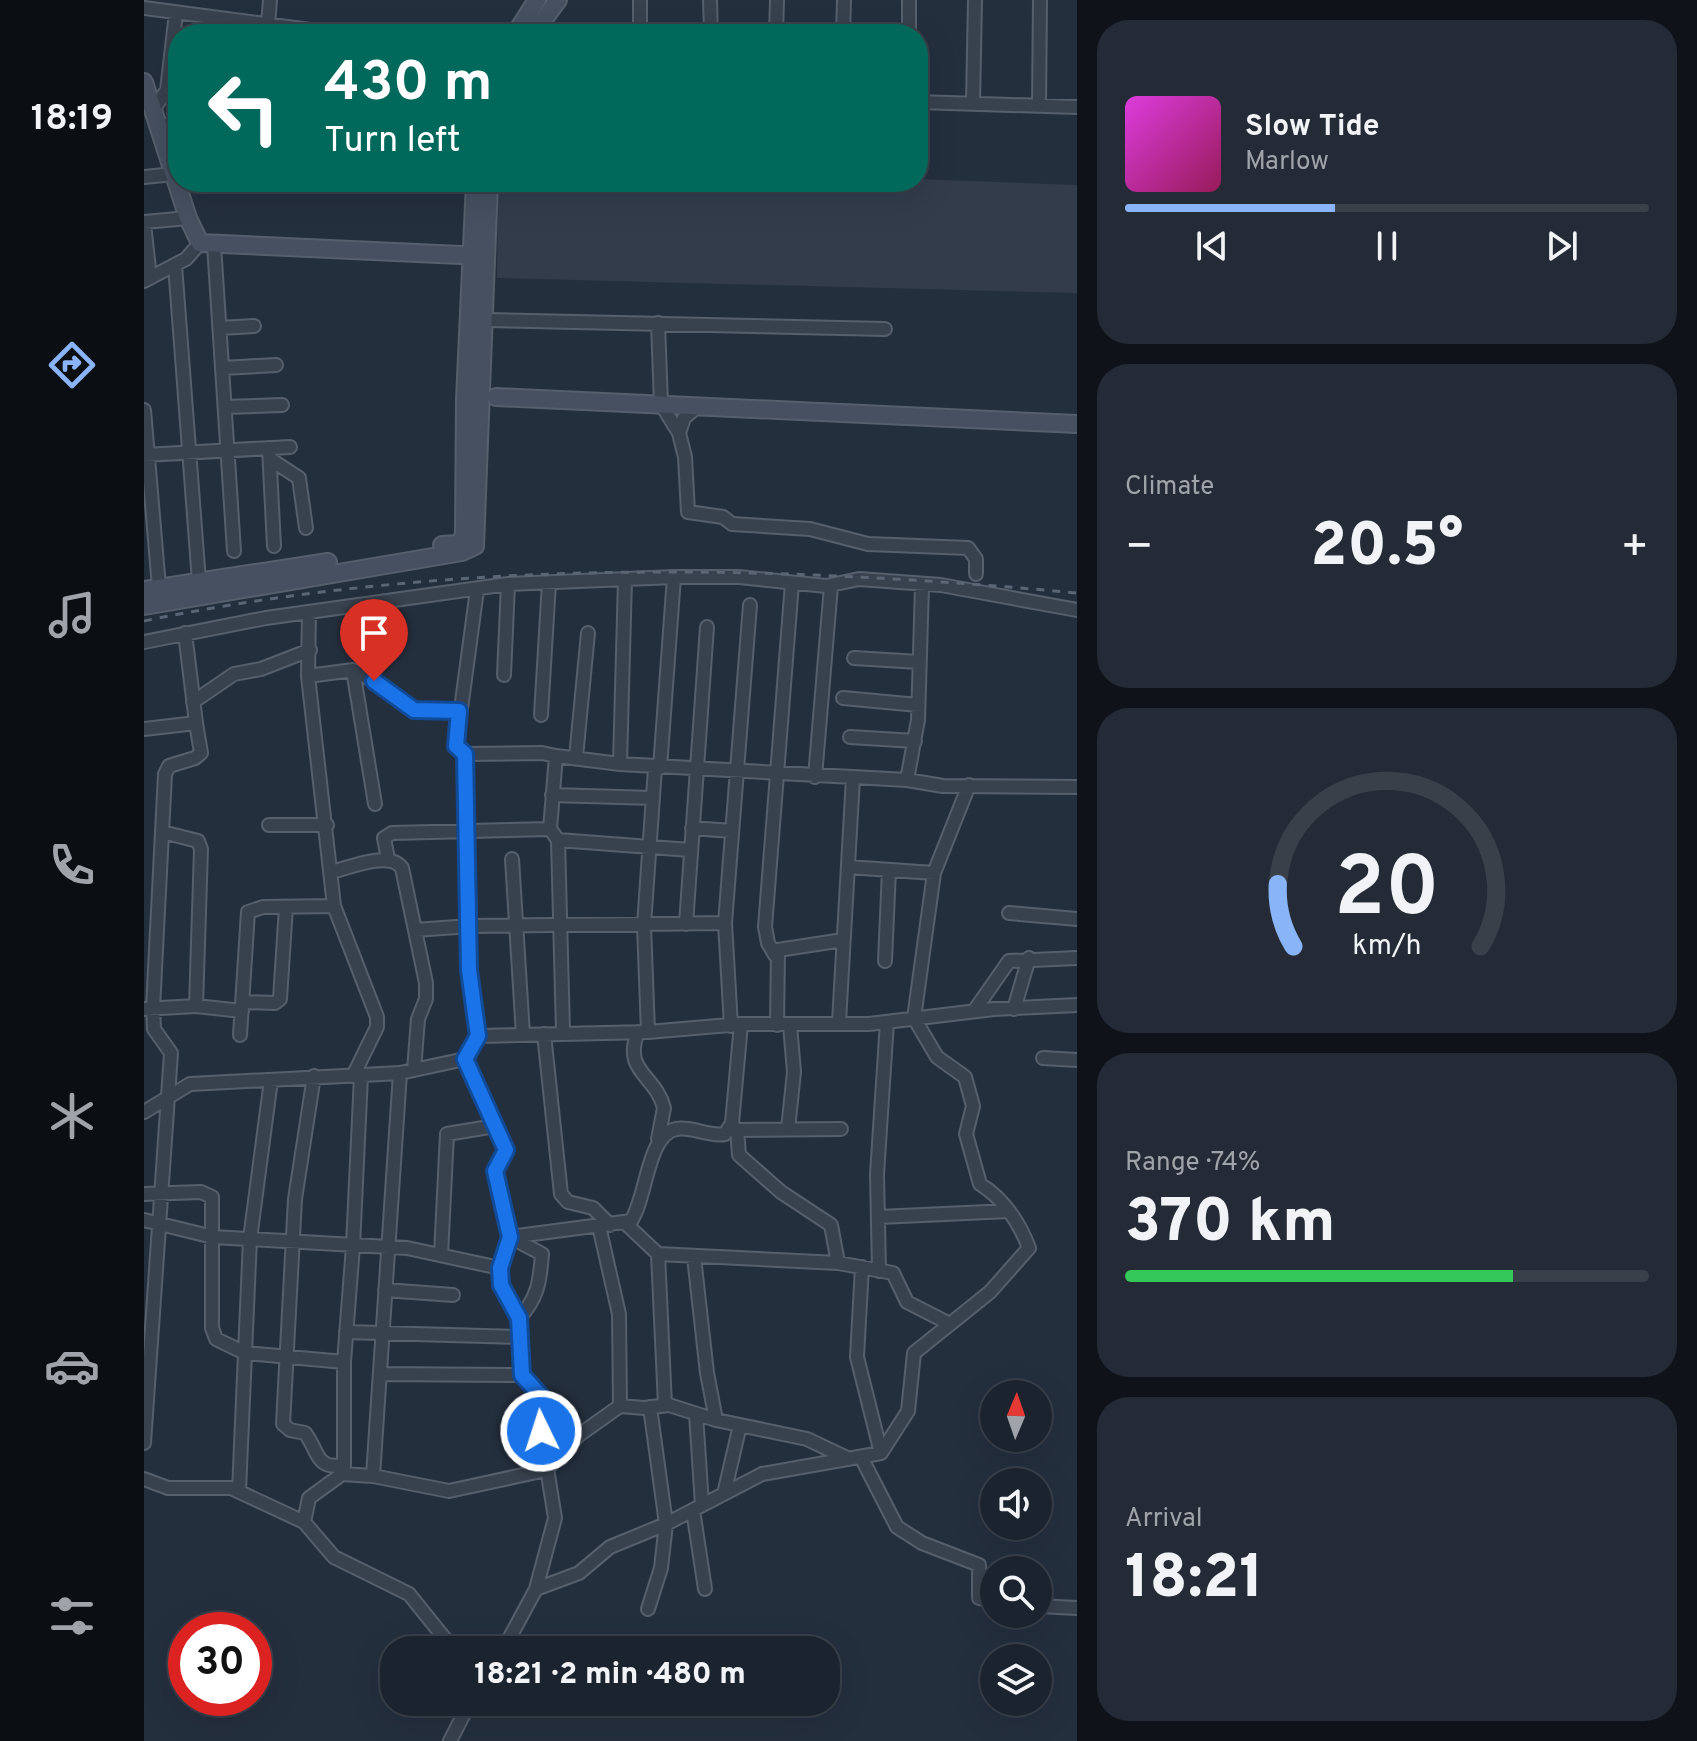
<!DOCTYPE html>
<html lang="en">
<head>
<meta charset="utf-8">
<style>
  :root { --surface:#1b232e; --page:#242b36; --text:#f1f3f6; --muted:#a0a4aa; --line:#39404a; --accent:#8ab4f8 }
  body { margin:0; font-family:Overpass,sans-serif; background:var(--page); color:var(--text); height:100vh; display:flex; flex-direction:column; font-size:30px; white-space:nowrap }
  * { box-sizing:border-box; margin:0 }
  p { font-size:26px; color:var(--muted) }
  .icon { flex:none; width:44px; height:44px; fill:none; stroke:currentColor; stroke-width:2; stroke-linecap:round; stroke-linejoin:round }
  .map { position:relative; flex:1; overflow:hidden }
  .details { display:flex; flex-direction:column; gap:20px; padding:20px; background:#0f1319; width:620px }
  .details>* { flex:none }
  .banner { position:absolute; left:24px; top:24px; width:760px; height:168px; border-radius:32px; box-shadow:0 8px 32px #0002,0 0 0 2px var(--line); background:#00695c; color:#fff; overflow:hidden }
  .needle { width:52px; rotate:2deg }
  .controls { position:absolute; left:836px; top:1380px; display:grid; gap:16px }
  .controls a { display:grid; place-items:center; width:72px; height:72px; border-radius:50%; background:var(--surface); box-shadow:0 8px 32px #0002,0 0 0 2px var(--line); font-size:40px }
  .speed { position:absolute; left:24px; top:1612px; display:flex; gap:16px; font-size:40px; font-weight:700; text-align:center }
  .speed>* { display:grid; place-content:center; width:104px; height:104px; border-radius:50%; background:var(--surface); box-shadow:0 8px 32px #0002,0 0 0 2px var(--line); line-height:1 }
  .speed .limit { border:12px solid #d22; background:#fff; color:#111 }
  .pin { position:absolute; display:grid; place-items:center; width:68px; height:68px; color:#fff; margin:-82px -34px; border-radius:50% 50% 50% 0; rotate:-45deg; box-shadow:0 0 8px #0007 }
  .pin .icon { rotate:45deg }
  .me { position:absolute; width:88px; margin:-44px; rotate:356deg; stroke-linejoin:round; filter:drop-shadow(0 0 6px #0008) }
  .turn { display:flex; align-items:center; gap:28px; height:168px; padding:0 24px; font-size:36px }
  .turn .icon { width:104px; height:104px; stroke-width:2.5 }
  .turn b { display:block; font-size:56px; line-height:68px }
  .big { font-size:60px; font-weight:800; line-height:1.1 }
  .details .widget { flex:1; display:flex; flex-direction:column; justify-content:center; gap:12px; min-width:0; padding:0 28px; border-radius:32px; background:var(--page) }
  .details .dial { align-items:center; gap:0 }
  .dial svg { height:208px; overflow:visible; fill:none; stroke:var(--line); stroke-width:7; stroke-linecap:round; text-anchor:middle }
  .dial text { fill:var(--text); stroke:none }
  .song { display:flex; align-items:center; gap:24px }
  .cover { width:96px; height:96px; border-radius:12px; background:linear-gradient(135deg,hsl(300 70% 55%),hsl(330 70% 35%)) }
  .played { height:8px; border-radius:4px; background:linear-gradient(90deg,var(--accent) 40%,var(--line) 40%) }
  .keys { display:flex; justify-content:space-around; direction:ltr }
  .heat { display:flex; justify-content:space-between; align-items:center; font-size:44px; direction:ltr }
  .charge { height:12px; border-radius:6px; background:linear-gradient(90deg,#34c759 74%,var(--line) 0) }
  .trip { position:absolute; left:236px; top:1636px; width:460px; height:80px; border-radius:32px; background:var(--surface); box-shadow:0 8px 32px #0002,0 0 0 2px var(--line); font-weight:800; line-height:80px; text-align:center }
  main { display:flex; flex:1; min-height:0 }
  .dock { display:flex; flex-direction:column; width:144px; justify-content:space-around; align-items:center; background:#0b0e12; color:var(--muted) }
  .dock .icon { width:56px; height:56px }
  .dock .on { color:var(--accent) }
  .dock b { font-size:36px; color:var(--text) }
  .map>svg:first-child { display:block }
  .airport { fill:#323c4b }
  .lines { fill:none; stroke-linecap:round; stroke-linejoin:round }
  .street-casing { stroke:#565f6c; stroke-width:16 }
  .secondary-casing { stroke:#565f6c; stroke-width:20 }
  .street { stroke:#38414e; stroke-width:12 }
  .secondary { stroke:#465061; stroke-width:16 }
  .rail { stroke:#5a6575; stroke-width:3; stroke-dasharray:8 8; stroke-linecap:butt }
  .route-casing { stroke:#114b97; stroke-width:20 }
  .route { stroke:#1a73e8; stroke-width:14 }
</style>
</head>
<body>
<main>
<nav class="dock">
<b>18:19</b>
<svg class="icon on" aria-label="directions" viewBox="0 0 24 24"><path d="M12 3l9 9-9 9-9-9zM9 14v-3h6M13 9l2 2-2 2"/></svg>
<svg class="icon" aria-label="music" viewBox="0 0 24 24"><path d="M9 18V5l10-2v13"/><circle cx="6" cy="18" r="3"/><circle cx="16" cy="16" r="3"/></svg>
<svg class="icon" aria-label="phone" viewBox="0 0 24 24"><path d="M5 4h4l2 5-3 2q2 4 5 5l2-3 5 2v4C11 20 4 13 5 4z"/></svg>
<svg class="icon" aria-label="climate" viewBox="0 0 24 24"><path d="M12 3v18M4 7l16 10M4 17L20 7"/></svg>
<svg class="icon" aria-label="car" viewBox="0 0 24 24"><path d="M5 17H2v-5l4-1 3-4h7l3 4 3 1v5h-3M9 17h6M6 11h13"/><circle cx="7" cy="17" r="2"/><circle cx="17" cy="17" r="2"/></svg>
<svg class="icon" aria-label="filters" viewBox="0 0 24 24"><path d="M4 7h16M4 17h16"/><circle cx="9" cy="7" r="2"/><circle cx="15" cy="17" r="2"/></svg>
</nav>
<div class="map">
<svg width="933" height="1741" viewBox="0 0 933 1741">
  <rect width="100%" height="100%" fill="#242f3e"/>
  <path class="airport" d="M774,179L933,185V293L353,278L354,182H774Z"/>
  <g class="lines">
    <defs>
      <path id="street" d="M566,0L567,34
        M0,8L197,34
        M124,25L126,0
        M496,34V0
        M632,34L633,0
        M699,34L700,0
        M765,34V0
        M774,102L933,107
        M829,103L831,0
        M895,106L896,0
        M9,110L23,90L32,13
        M14,124L34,127
        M0,177L30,174
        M0,222L44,218
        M0,224L6,278
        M70,245L90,551
        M31,265L55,581
        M0,281L42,259L56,243
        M342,320L741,329
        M514,323L517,404L535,433L541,457L544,512L579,517L588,524L666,529L724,544L824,548L832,559V574
        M76,328L110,326
        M79,368L132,365
        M81,407L138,405
        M0,410L15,587
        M535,433L540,418L554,406
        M125,448L130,546
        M0,455L146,447
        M126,459L155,478L162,528
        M481,579L476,764L763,780L799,786L933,787
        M0,642L122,618L364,584L530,577H595L682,586L715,579L797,585L933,610
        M710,658L775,662
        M209,670L241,687L270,710L315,711
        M360,675L364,584
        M164,676L165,612
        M699,698L774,705
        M49,702L90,674L117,669L166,650
        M397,715L405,583
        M0,729L52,723L41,633
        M706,737L771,741
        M321,754L312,746L333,590
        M412,756L398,753L321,754L326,926L581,923
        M432,757L444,633
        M516,768L530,577
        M671,777L687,586
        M763,780L774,720L778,586
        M408,795L509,798
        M125,825H183
        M548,828L588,831
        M414,840L546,850
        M244,859L240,838L248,833L406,829
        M368,859L379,1035
        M704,867L790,873
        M187,872C205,868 246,850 258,868L282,983V999L274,1019L270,1070
        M865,913L933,919
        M542,924L563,627
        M271,930L326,926L325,970L334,1036
        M631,955L624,943L621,927L648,583
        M741,961L745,870
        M98,1002L131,1003L136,999L142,907
        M52,1006L98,1011
        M0,1009L52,1006L57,849L54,841L18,832
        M870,1009L885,958
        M830,1011L865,961L933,958
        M695,1022L709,778
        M633,1025L634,950L699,940
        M587,1026L581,923L606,605
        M419,1032L414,840L406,829L412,756L476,764
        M494,1032C478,1072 512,1075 520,1108L514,1139
        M504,1032L500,925L511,768
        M400,1034L417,1194L424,1202L449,1208L466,1225
        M96,1035L104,912L119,907L190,906
        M899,1058L933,1060
        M170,1076L151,1199L139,1424L146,1430L161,1433C175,1451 171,1470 200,1465
        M209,1076L233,1027V1017L190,906L164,676L209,670L231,804
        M217,1076L209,1246L200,1362V1465L198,1474L165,1498L160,1522L190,1557L265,1594L310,1650
        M0,1112L46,1084L256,1073L321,1059
        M593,1129L595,1155L637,1192L687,1225L694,1263
        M644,1129L650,1072L646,1025
        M588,1130L697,1129
        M0,1194L57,1192L68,1197V1328L72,1339L101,1353L200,1362
        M735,1217L865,1211
        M0,1220L69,1237L263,1248L356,1268
        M480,1222L514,1254L694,1263L749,1273L763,1302L804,1323
        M455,1226L475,1314L476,1406
        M514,1254L521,1405
        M297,1255L303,1134L351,1126
        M550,1257L563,1373L572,1420
        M718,1267L713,1357L737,1453
        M735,1271L733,1174L743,1022
        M241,1290L309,1295
        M375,1318C394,1298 396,1281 398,1254L366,1237L351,1171L362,1150L321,1059L334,1036L504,1032L597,1024H725L850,1009L933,1005
        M202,1332L376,1337
        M236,1374L378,1375
        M552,1414L558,1505
        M0,1443L27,1053L10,1029L9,1008L21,774L25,766L51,758L57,753L52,723
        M718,1459L753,1527L778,1543L835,1565V1598L850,1600
        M198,1474L229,1476L305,1491L402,1470L435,1435L476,1406L500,1408L525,1405L572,1420L663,1439L705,1459
        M229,1476L256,1073
        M0,1479L24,1488H87L160,1522
        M95,1491L106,1239L127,1080
        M580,1494L596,1425
        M549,1510L561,1589
        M392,1589L435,1573L466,1547L522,1524L618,1474L737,1453L764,1411L770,1353L846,1292L885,1248C875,1222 860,1199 836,1184L822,1134L829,1106L821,1077L793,1057L770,1018L790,873L825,785
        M894,1606L933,1608
        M504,1609L517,1568L522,1524L506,1407
        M359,1650L392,1589L411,1518L397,1431V1396L378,1375L375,1318L357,1285L356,1268L366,1237L487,1221C503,1197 503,1135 532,1129C549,1126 564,1137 581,1134L588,1123L597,1024
        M306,1741L326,1702"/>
      <path id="secondary" d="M371,34L393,0
        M389,34L414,0
        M0,82L44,218L56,243L338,256
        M352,397L933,424
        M298,545L314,544L320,536L321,400L331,182
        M0,590L184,562
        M0,606L318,552L331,546L345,182"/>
    </defs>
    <use href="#street" class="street-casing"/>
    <use href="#secondary" class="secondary-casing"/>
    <use href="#street" class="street"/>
    <use href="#secondary" class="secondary"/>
    <path class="rail" d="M0,621C307,558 622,564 933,593"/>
  </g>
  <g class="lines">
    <defs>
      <path id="route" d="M230,681L270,710L315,711L312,746L321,754L325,970L334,1036L321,1059L362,1150L351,1171L366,1237L356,1268L357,1285L375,1318L378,1375L397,1396V1431"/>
    </defs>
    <use href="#route" class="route-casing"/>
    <use href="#route" class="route"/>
  </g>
</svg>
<div class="controls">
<a><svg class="needle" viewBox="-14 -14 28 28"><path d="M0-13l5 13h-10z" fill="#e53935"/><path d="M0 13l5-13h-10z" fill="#a0a4aa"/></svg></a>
<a><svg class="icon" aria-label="sound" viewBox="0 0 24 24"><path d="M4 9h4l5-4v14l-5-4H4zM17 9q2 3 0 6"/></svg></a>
<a><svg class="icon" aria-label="search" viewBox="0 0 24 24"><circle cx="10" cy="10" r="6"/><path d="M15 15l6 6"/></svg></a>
<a><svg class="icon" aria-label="layers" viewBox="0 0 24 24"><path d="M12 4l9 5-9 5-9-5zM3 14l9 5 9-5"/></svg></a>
</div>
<div class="speed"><div class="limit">30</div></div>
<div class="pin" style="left:230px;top:681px;background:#d93025"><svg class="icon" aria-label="arrive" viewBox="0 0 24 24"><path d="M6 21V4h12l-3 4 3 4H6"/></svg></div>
<svg class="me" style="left:397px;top:1431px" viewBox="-20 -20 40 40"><circle r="17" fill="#1a73e8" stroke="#fff" stroke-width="3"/><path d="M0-11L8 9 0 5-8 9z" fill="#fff"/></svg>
<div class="trip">18:21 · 2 min · 480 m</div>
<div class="banner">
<div class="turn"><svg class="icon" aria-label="left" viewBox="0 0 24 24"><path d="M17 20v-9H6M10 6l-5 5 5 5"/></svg><div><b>430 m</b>Turn left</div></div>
</div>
</div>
<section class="details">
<div class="widget">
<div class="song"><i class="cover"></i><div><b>Slow Tide</b><p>Marlow</p></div></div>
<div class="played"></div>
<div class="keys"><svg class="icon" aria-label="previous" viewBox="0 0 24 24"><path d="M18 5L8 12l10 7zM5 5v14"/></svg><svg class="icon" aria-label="pause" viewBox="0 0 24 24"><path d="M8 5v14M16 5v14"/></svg><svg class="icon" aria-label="next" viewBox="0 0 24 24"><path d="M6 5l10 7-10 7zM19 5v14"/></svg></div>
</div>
<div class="widget"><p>Climate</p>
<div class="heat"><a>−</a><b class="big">20.5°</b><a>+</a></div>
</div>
<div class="widget dial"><svg viewBox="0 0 100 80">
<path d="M14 69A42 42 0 1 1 86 69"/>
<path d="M14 69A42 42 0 0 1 8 45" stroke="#8ab4f8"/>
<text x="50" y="56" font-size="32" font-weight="700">20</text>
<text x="50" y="72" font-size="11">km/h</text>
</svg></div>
<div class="widget"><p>Range · 74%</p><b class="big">370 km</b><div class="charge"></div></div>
<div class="widget"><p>Arrival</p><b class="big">18:21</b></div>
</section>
</main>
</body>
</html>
